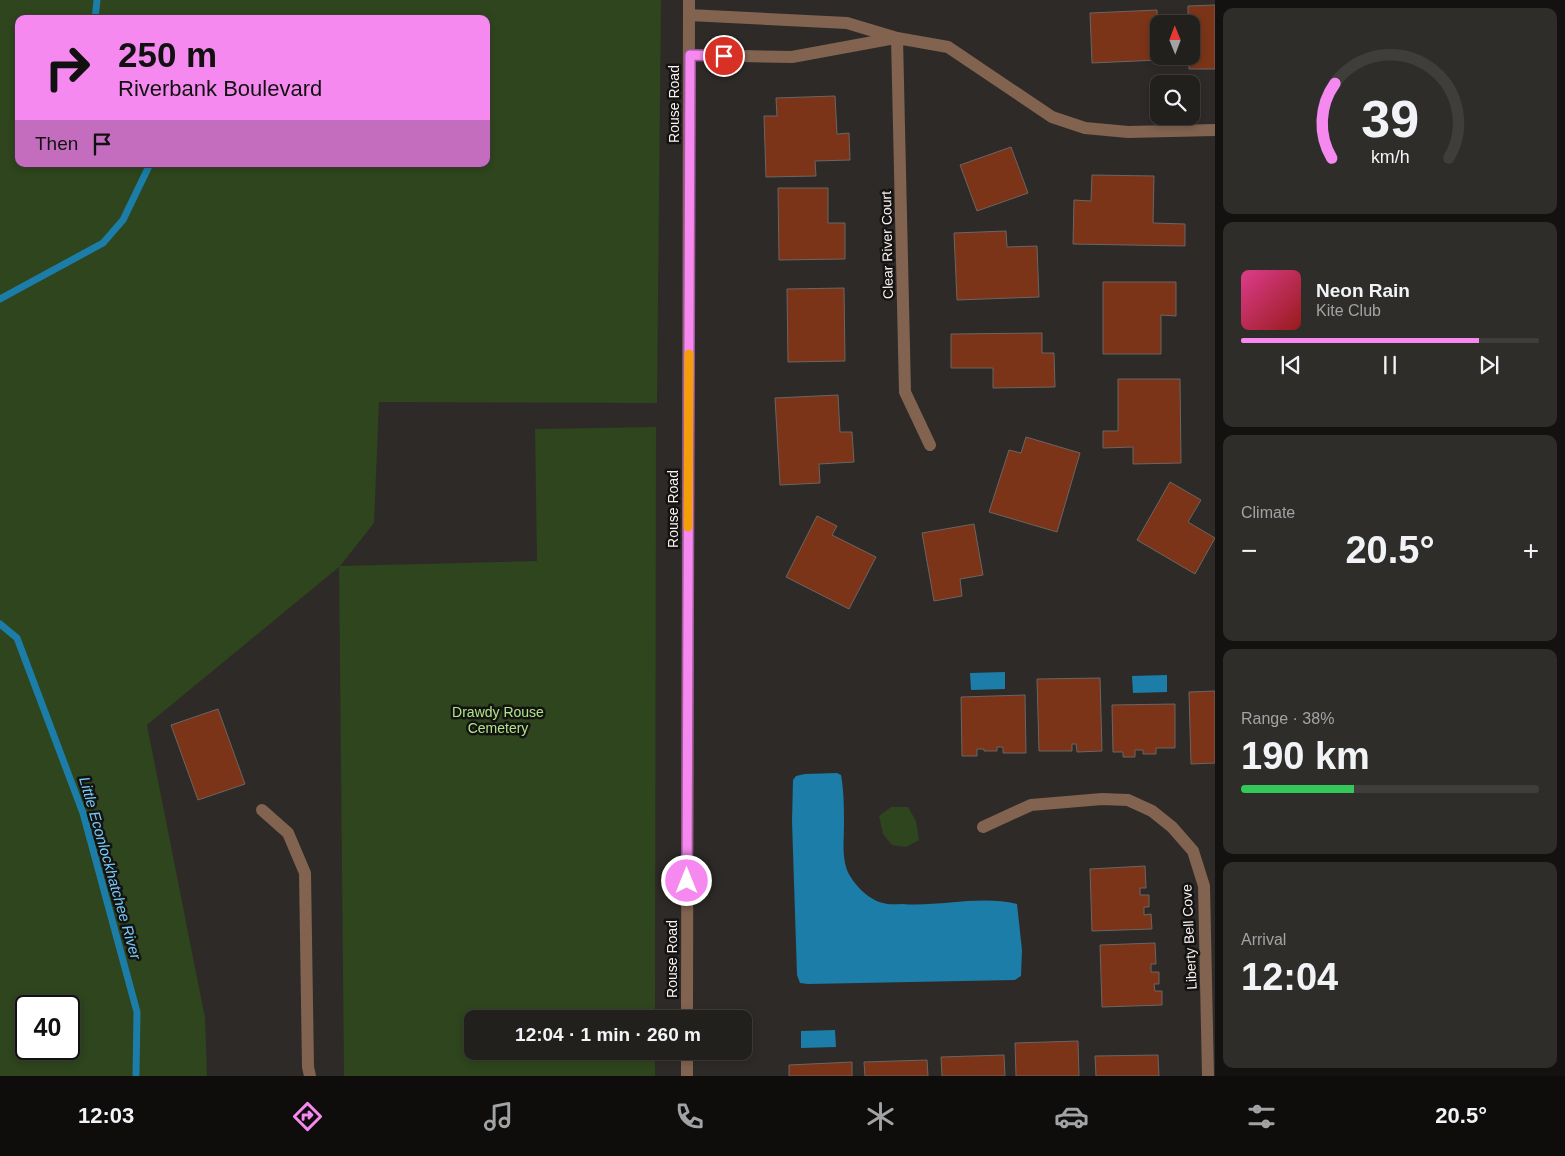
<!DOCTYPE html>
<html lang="en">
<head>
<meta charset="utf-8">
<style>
  :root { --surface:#22201d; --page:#2e2d2a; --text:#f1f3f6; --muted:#a2a3a4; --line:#3f3e3b; --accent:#f589ef }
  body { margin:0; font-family:Arial,sans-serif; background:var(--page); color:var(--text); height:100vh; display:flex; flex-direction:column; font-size:19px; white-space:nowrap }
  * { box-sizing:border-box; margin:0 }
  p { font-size:16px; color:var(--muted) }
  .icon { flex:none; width:28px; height:28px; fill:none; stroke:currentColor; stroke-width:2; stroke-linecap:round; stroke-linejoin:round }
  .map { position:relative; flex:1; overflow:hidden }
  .panel { display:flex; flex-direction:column; gap:8px; padding:8px; background:#131210; width:350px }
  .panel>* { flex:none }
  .banner { position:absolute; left:15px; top:15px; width:475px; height:152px; border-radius:10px; box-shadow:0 2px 8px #0003,0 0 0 1px var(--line); background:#f589ef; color:#111; overflow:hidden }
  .needle { width:32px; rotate:359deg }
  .tools { position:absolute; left:1150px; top:15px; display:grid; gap:10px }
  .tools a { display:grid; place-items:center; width:50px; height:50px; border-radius:10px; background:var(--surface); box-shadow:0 2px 8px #0003,0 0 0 1px var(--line); font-size:25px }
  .speed { position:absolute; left:15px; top:995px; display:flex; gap:10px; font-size:25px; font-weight:700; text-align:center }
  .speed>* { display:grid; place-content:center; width:65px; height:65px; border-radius:50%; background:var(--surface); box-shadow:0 2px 8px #0003,0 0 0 1px var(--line); line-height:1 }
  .speed .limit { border:2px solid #111; border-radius:8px; background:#fff; color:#111 }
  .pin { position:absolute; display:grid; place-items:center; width:42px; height:42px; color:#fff; margin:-21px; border:2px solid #fff; border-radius:50%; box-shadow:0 1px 5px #0007 }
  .me { position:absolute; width:55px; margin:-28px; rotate:0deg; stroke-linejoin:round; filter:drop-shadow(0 0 4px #0008) }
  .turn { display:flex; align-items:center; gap:18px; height:105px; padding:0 20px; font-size:22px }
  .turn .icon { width:65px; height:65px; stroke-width:2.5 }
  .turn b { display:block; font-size:35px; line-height:42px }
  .then { display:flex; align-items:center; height:48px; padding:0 20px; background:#0003; gap:10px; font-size:19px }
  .big { font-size:38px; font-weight:800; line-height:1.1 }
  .panel .card { flex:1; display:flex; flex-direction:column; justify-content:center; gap:8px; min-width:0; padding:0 18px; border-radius:10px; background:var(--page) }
  .panel .dial { align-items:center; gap:0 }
  .dial svg { height:130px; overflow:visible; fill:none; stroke:var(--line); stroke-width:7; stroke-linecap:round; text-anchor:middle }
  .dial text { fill:var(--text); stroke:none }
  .song { display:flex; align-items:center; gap:15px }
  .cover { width:60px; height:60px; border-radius:8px; background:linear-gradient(135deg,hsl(330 70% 55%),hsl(0 70% 35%)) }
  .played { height:5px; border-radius:2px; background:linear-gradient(90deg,var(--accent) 80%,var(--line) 80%) }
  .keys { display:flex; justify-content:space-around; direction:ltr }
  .heat { display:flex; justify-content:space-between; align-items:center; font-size:28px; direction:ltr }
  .charge { height:8px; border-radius:4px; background:linear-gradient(90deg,#34c759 38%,var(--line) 0) }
  .trip { position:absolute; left:464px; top:1010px; width:288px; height:50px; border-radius:10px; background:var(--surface); box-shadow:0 2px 8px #0003,0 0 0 1px var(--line); font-weight:800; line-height:50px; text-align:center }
  .tabs { display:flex; height:80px; justify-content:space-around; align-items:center; background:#0e0d0c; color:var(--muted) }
  .tabs .icon { width:35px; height:35px }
  .tabs .selected { color:var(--accent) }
  .tabs b { font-size:22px; color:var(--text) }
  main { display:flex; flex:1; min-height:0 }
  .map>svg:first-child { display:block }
  .green { fill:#2e451d; fill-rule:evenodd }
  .water { fill:#1b7da8 }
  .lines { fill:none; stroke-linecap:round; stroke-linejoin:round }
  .stream { stroke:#1b7da8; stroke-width:7 }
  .building { fill:#7b3418; stroke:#6b6563 }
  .minor { stroke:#816350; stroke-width:12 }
  .route-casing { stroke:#9f599b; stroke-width:12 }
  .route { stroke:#f589ef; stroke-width:9 }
  .slow { stroke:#f59e0b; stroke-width:9 }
  .labels { text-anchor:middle; stroke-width:5; stroke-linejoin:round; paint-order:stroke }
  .street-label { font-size:14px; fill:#f7f3f2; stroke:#151312 }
  .park-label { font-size:14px; fill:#afe687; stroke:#151312 }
  .water-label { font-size:15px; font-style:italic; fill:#74cefe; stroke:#151312 }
</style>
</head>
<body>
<main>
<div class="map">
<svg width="1215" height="1076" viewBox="0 0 1215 1076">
  <rect width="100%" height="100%" fill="#2e2a27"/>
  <path class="green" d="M0,0H661L657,403L379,402L374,523L340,566L537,561L535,429L656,427L655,1019H472V1051H655V1076H344L339,567L147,725L205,1018L207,1076H0ZM19,19H486V164H19ZM26,1006H69V1049H26Z
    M891,807H908L916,821L919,840L906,847L892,845L883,834L879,816Z"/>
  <path class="water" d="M1005,672V689L971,690L970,673Z
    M1167,675V692L1133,693L1132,676Z
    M837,773L841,775C844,792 844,808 844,825C844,839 842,853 846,867C850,881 868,900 883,903C889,905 896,904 902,904C940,907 980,895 1017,904L1022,950L1021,976L1015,980L808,984L800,983L797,975L792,821L793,780L796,776L805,774Z
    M835,1030L836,1047L801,1048V1031Z"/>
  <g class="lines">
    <path class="stream" d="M95,19L97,0
      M0,299L103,243L123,220L150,164
      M0,624L17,638L83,813L137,1012L136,1076"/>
  </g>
  <path class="building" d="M1215,5V69H1189V56H1191V24H1188V6Z
    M1157,10L1159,60L1092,63L1090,13Z
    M835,96L837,134L849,133L850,160L815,161L816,176L766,177L764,116H777L776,98Z
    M1011,147L1028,193L977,211L960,165Z
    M1092,175L1154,176L1153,223L1185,224V246L1073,244L1074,200L1091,201Z
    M778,188H828V223H845V259L779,260Z
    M1006,231L1007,247L1037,246L1039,297L957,300L954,233Z
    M1103,282H1176V316L1161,315V354H1103Z
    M844,288L845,361L788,362L787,289Z
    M1042,333V353H1054L1055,387L993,388V368H951V334Z
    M1118,379H1180L1181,463L1133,464V447L1103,448V431H1118Z
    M838,395L840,432H852L854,462L819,464L820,483L780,485L775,398Z
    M1026,437L1080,453L1057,532L989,512L1009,450L1021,453Z
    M1170,482L1201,500L1188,522L1215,538L1195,574L1137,540Z
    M817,516L837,526L832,535L876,557L849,609L786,577Z
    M974,524L983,575L960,579L962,596L934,601L922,533Z
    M1100,678L1102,751L1077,752L1076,744H1072V751H1039L1037,679Z
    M1215,691V763L1191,764L1189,692Z
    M1025,695L1026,753H1003V747H997V751H984V749H977V756H962L961,697Z
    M1175,704V748H1156V754H1143V750H1135V757H1123V752H1113L1112,705Z
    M218,709L245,784L198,800L171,725Z
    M1145,866L1146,888H1140V895H1149V907H1144V915L1151,914L1152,929L1092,931L1090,869Z
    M1155,943L1156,964H1151V972H1159V984H1154L1155,991H1162V1005L1102,1007L1100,945Z
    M1078,1041L1079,1076H1016L1015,1043Z
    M1004,1055L1005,1076H942L941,1057Z
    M1158,1055L1159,1076H1096L1095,1056Z
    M927,1060L928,1076H865L864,1062Z
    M852,1062V1076H789V1065Z"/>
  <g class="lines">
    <path class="minor" d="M689,15L847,23L897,38L948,47L1052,117L1085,128L1128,132L1215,130
      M897,38L905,392L930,445
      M690,55L792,57L895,38
      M262,810L288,833L305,873L308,1067L310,1076
      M983,827L1031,805L1102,799L1128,800L1152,811L1172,827L1193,851L1204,886L1208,1076
      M687,1019L689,0
      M687,1076V1051"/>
  </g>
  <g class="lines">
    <defs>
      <path id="route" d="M687,881L690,55L724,56"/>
    </defs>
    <use href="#route" class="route-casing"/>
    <use href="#route" class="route"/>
    <path class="slow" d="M688,527L689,354"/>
  </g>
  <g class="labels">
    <g class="street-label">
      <text transform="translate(674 104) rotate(-90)" y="5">Rouse Road</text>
      <text transform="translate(887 245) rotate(-91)" y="5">Clear River Court</text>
      <text transform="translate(673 509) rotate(-90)" y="5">Rouse Road</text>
      <text transform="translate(1189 937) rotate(-93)" y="5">Liberty Bell Cove</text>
      <text transform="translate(672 959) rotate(-90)" y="5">Rouse Road</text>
    </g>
    <g class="park-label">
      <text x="498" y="717">Drawdy Rouse<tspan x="498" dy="16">Cemetery</tspan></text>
    </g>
    <g class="water-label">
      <text transform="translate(110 868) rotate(74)" y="5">Little Econlockhatchee River</text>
    </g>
  </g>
</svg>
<div class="tools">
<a><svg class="needle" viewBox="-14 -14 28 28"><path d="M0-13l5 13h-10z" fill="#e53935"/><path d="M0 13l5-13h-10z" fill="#a2a3a4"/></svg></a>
<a><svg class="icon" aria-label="search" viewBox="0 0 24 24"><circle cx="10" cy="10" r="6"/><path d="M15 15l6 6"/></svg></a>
</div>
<div class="speed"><div class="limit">40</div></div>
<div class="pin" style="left:724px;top:56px;background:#d93025"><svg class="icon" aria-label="arrive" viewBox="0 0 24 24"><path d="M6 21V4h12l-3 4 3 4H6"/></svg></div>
<svg class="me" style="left:687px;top:881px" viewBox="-20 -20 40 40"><circle r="17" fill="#f589ef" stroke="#fff" stroke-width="3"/><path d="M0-11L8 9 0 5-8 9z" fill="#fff"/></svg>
<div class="trip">12:04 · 1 min · 260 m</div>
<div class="banner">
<div class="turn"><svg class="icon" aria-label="right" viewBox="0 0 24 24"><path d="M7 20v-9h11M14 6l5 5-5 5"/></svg><div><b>250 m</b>Riverbank Boulevard</div></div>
<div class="then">Then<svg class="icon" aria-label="arrive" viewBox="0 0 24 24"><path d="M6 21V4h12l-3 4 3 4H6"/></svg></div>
</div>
</div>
<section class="panel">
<div class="card dial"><svg viewBox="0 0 100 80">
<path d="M14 69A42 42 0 1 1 86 69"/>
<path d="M14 69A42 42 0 0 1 16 23" stroke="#f589ef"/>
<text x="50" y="56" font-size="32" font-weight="700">39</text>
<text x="50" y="72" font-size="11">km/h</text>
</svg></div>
<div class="card">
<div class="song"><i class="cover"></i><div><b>Neon Rain</b><p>Kite Club</p></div></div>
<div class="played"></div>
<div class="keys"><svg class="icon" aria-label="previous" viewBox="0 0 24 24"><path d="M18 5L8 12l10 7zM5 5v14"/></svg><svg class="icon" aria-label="pause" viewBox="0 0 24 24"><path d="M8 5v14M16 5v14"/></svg><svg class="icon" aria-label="next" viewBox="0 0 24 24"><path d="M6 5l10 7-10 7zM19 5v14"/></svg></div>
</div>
<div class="card"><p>Climate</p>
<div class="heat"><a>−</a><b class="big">20.5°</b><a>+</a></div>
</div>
<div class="card"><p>Range · 38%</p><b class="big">190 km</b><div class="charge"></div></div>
<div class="card"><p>Arrival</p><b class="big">12:04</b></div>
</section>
</main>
<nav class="tabs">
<b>12:03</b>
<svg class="icon selected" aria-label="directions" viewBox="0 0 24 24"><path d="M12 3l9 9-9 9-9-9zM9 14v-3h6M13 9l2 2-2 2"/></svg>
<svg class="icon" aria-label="music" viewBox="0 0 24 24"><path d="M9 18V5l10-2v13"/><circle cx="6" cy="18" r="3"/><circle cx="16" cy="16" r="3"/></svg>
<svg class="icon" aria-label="phone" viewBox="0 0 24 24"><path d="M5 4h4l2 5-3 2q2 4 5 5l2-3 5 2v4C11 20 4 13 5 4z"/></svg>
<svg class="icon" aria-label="climate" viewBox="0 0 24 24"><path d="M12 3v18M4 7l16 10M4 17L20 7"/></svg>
<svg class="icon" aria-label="car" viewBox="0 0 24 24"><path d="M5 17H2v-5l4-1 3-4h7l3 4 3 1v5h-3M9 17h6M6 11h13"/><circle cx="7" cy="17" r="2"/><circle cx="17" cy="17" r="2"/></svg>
<svg class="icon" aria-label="filters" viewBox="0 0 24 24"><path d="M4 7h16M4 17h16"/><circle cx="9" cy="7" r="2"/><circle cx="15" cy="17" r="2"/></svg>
<b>20.5°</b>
</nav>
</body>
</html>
